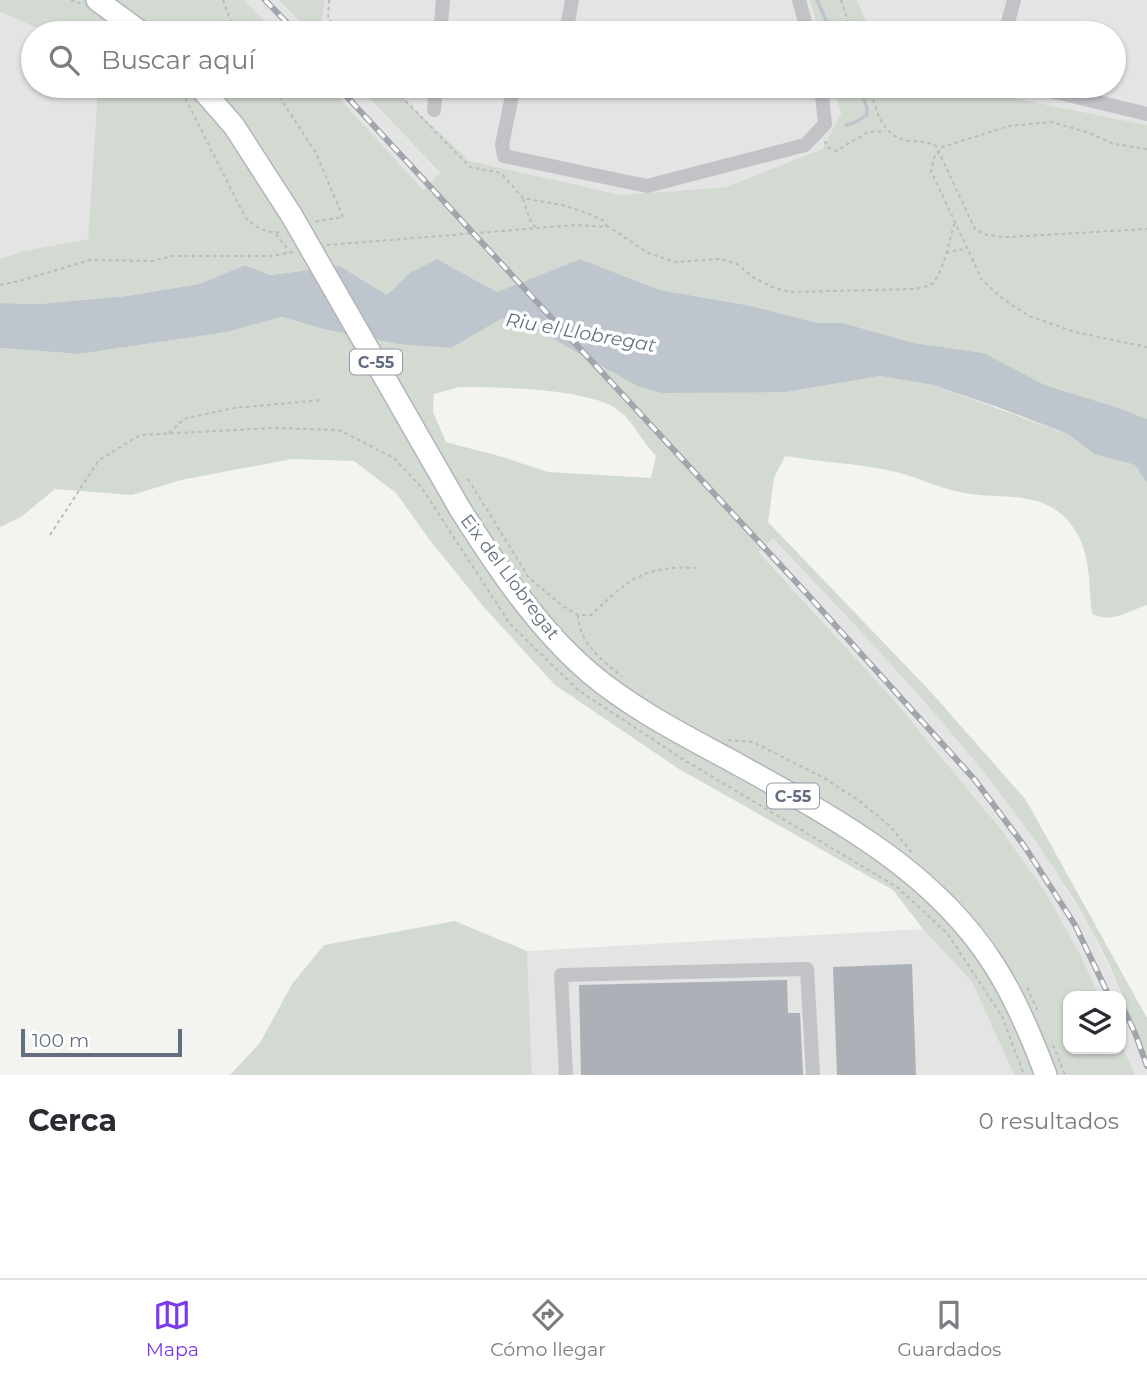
<!DOCTYPE html>
<html lang="es">
<meta charset="utf-8">
<style>
:root{--surface:#fff;--page:#f2f2f3;--text:#2b2b33;--muted:#7c7c81;--line:#e1e1e2;--accent:#7c3aed}
body{margin:0;font-family:Montserrat,sans-serif;background:var(--page);color:var(--text)}
.controls{position:absolute;right:21px;bottom:21px;display:grid;overflow:hidden;border-radius:14px;box-shadow:0 2px 5px #0004}
.controls button{width:63px;height:63px;display:grid;place-items:center;padding:0;border:0;border-bottom:2px solid var(--line);background:var(--surface);color:var(--text);font:35px sans-serif}
.scale{position:absolute;left:21px;bottom:18px;width:161px;box-sizing:border-box;padding-left:7px;border:4px solid #636e80;border-top:0;font-size:19px;line-height:24px;white-space:nowrap;color:#636e80;-webkit-text-stroke:5px #fff;paint-order:stroke}
.list{margin:0;padding:0;list-style:none}
h2{display:flex;justify-content:space-between;align-items:center;height:91px;margin:0;padding:0 28px;font-size:30px}
h2 small{font-size:23px;font-weight:400;color:var(--muted)}
.icon{flex:none;width:38px;height:38px;fill:none;stroke:currentColor;stroke-width:2;stroke-linecap:round;stroke-linejoin:round}
.map{position:relative;flex:none;width:1147px;height:1075px;overflow:hidden}
.search{position:absolute;background:var(--surface);box-shadow:0 2px 5px #0004;left:21px;right:21px;top:21px;height:77px;display:flex;align-items:center;gap:18px;box-sizing:border-box;padding:0 24px;border-radius:38px;color:var(--muted);font-size:26px}
.sheet{height:203px;background:var(--surface)}
nav{display:flex;justify-content:space-around;align-items:center;box-sizing:border-box;height:98px;border-top:2px solid var(--line);background:var(--surface);font-size:19px;color:var(--muted)}
nav a{display:grid;justify-items:center;gap:4px}
nav .on{color:var(--accent)}
.map>svg:first-child{display:block}
</style>
<div class="map">
<svg width="1147" height="1075" viewBox="0 0 1147 1075">
<rect width="100%" height="100%" fill="#f3f4ef"/>
<g fill="#e3e4e3">
<polygon points="244,0 279,0 310,33 277,33"/>
<polygon points="325,0 810,0 819,33 335,33 322,21"/>
<polygon points="857,0 1147,0 1147,125 954,86 1114,86 1114,33 871,33"/>
<polygon points="0,12 49,33 33,33 33,86 98,86 88,239 24,251 0,259"/>
<polygon points="328,86 358,86 440,174 422,190"/>
<polygon points="390,86 833,86 841,114 822,149 726,187 620,195 470,161"/>
<polygon points="773,537 899,672 992,779 1048,858 1094,935 1123,997 1147,1060 1147,1075 1135,1075 1121,1043 1121,996 1099,996 1081,956 1046,893 1000,828 892,698 759,551"/>
<polygon points="923,929 972,982 1014,1075 532,1075 527,951"/>
</g>
<g fill="#d3dad1" fill-rule="evenodd">
<polygon points="0,0 244,0 277,33 49,33 0,12"/>
<polygon points="279,0 325,0 322,21 335,33 310,33"/>
<polygon points="810,0 857,0 871,33 819,33"/>
<polygon points="98,86 328,86 423,190 440,173 358,86 390,86 470,161 621,195 726,187 822,149 841,114 833,86 954,86 1147,125 1147,419 1119,408 1045,385 984,353 914,343 843,323 817,323 752,306 660,290 580,259 497,292 437,259 409,273 387,295 340,266 270,275 245,265 199,284 126,296 38,304 0,303 0,259 24,251 88,239"/>
<path d="M282 317 323 329 451 348 503 318 545 334 787 392 880 376 933 385 1068 434 1094 454 1135 465 1147 483V605C1127 612 1112 623 1092 614 1088 582 1092 549 1069 522 1043 491 1006 499 970 494 941 490 915 475 887 470 853 463 819 462 785 456L774 478 768 522 930 691 1026 800 1147 1018V1060C1131 1017 1115 973 1093 933 1010 783 889 662 773 538L759 552 892 698 1000 828 1046 893 1081 956 1099 996H1068V1049H1121V1043L1135 1075H1014L972 982 923 929 893 890 679 769 555 685 483 606 429 539 396 493 354 461 292 459 181 480 132 495 55 489 21 517 0 527V348L79 354 227 332ZM459 387C496 387 590 388 618 410 634 422 642 442 656 456L651 478 548 472 499 456 446 442 433 412 434 394Z"/>
<polygon points="455,921 527,951 532,1075 230,1075 260,1043 292,984 324,945"/>
</g>
<polygon fill="#bec5cc" points="437,259 497,292 580,259 660,290 752,306 817,323 843,323 914,343 984,353 1045,385 1119,408 1147,419 1147,483 1135,465 1094,454 1068,434 1000,408 933,385 880,376 787,392 662,393 637,386 545,334 503,318 451,348 399,344 323,329 282,317 227,332 79,354 0,348 0,303 38,304 126,296 199,284 245,265 270,275 340,266 387,295 409,273"/>
<g fill="none" stroke-linecap="round" stroke-linejoin="round">
<g stroke="#bec5cc" stroke-width="3.5">
<polyline points="817,0 832,33"/>
<polyline points="846,125 854,123 867,115 867,108 858,86"/>
</g>
</g>
<g fill="#acb1b7">
<polygon points="912,964 916,1075 837,1075 833,967"/>
<polygon points="787,980 788,1013 800,1013 803,1075 581,1075 579,985"/>
</g>
<g fill="none" stroke-linecap="round" stroke-linejoin="round">
<g stroke="#b3b5b9" stroke-width="24">
<g id="highway">
<polyline points="97,0 142,33"/>
<polyline points="199,86 234,126 292,216"/>
<path d="M460 509C497 567 537 628 591 674 633 709 682 734 730 760 827 814 933 868 994 965 1016 999 1032 1038 1046 1075"/>
</g>
</g>
<g stroke="#babbbe" stroke-width="2" stroke-dasharray="3.5 3.5" stroke-linecap="butt">
<polyline points="71,0 80,3"/>
<polyline points="223,0 235,33"/>
<polyline points="329,0 328,19 341,33"/>
<polyline points="841,0 852,33"/>
<path d="M179 86 245 217C254 227 267 234 281 232"/>
<polyline points="267,86 272,95 280,94 280,98 316,153 343,217 313,222"/>
<polyline points="391,86 470,167 501,173 523,198 562,205 587,213 604,221 607,226"/>
<path d="M869 86C877 110 880 136 909 141 919 142 927 141 936 146L975 229 987 235 1007 237 1147 229"/>
<polyline points="825,141 827,147 836,151 868,132 885,131"/>
<polyline points="1147,149 1114,144 1087,132 1051,122 1009,126 942,147 934,158 931,171 982,280 1003,299 1029,316 1075,332 1147,347"/>
<polyline points="523,199 530,220 536,228"/>
<polyline points="276,234 286,247 286,253"/>
<path d="M327 245 576 225 609 227 648 253 675 262 721 259 737 264 753 277 772 287 790 292 914 289C918 288 926 287 930 285 943 277 950 237 955 222"/>
<polyline points="946,253 967,248"/>
<polyline points="0,285 23,280 90,260 153,261 172,256 272,256 294,252"/>
<polyline points="169,433 184,419 234,408 322,400"/>
<path d="M468 479 529 578 564 607 578 615H591C629 579 644 565 698 568"/>
<polyline points="50,535 99,460 140,435 273,428 339,430 394,458 422,488 510,624 578,690 684,760 897,887 947,933 1002,1016 1024,1075"/>
<path d="M578 615C579 644 602 659 622 677"/>
<polyline points="728,740 753,742 824,778 858,800 889,825 913,854"/>
<polyline points="1027,988 1038,1011"/>
<polyline points="1053,1045 1065,1075"/>
</g>
<g stroke="#c1c3c7" stroke-width="14">
<polyline points="799,0 808,33"/>
<polyline points="440,33 443,0"/>
<polyline points="525,33 530,33"/>
<polyline points="566,33 572,0"/>
<polyline points="1005,33 1014,0"/>
<polyline points="514,86 502,145 504,156 647,186 805,145 825,124 821,86"/>
<polyline points="1030,86 1147,114"/>
<polyline points="434,110 436,86"/>
<polyline points="566,1075 561,975 807,969 813,1075"/>
</g>
<use href="#highway" stroke="#fff" stroke-width="21"/>
<g stroke="#a1a5ac" stroke-width="6">
<g id="rail">
<polyline points="265,0 297,33"/>
<polyline points="337,86 808,595 975,780 1025,847 1075,925 1109,996"/>
<polyline points="1121,1003 1135,1033 1147,1066"/>
</g>
</g>
<use href="#rail" stroke="#fff" stroke-width="3.5" stroke-dasharray="10" stroke-linecap="butt"/>
<g stroke="#b3b5b9" stroke-width="24" stroke-linecap="butt">
<polyline id="highway-bridge" points="292,216 460,509"/>
</g>
<use href="#highway-bridge" stroke="#fff" stroke-width="21"/>
</g>
<g text-anchor="middle" stroke-width="7" stroke-linejoin="round" paint-order="stroke">
<g fill="#fff" stroke="#929aa6" stroke-width="2">
<rect x="350" y="349.5" width="52" height="25" rx="5"/>
<rect x="767" y="783.5" width="52" height="25" rx="5"/>
</g>
<g font-size="16" font-weight="bold" fill="#636e80">
<text x="376" y="368">C-55</text>
<text x="793" y="802">C-55</text>
</g>
<g font-size="18" fill="#636e80" stroke="#fff">
<text transform="translate(510 577) rotate(53)" y="6">Eix del Llobregat</text>
</g>
<g font-size="19" font-style="italic" fill="#637585" stroke="#fff">
<text transform="translate(581 332) rotate(10)" y="7">Riu el Llobregat</text>
</g>
</g>
</svg>
<div class="controls">
<button><svg class="icon" aria-label="layers" viewBox="0 0 24 24"><path d="M12 4l9 5-9 5-9-5zM3 14l9 5 9-5"/></svg></button>
</div>
<div class="scale">100 m</div>
<div class="search"><svg class="icon" aria-label="search" viewBox="0 0 24 24"><circle cx="10" cy="10" r="6"/><path d="M15 15l6 6"/></svg>Buscar aquí</div>
</div>
<section class="sheet">
<h2>Cerca<small>0 resultados</small></h2>
<ul class="list">
</ul>
</section>
<nav>
<a class="on"><svg class="icon" aria-label="map" viewBox="0 0 24 24"><path d="M3 6l6-2 6 2 6-2v14l-6 2-6-2-6 2zM9 4v14M15 6v14"/></svg>Mapa</a>
<a><svg class="icon" aria-label="directions" viewBox="0 0 24 24"><path d="M12 3l9 9-9 9-9-9zM9 14v-3h6M13 9l2 2-2 2"/></svg>Cómo llegar</a>
<a><svg class="icon" aria-label="saved" viewBox="0 0 24 24"><path d="M7 4h10v16l-5-4-5 4z"/></svg>Guardados</a>
</nav>
